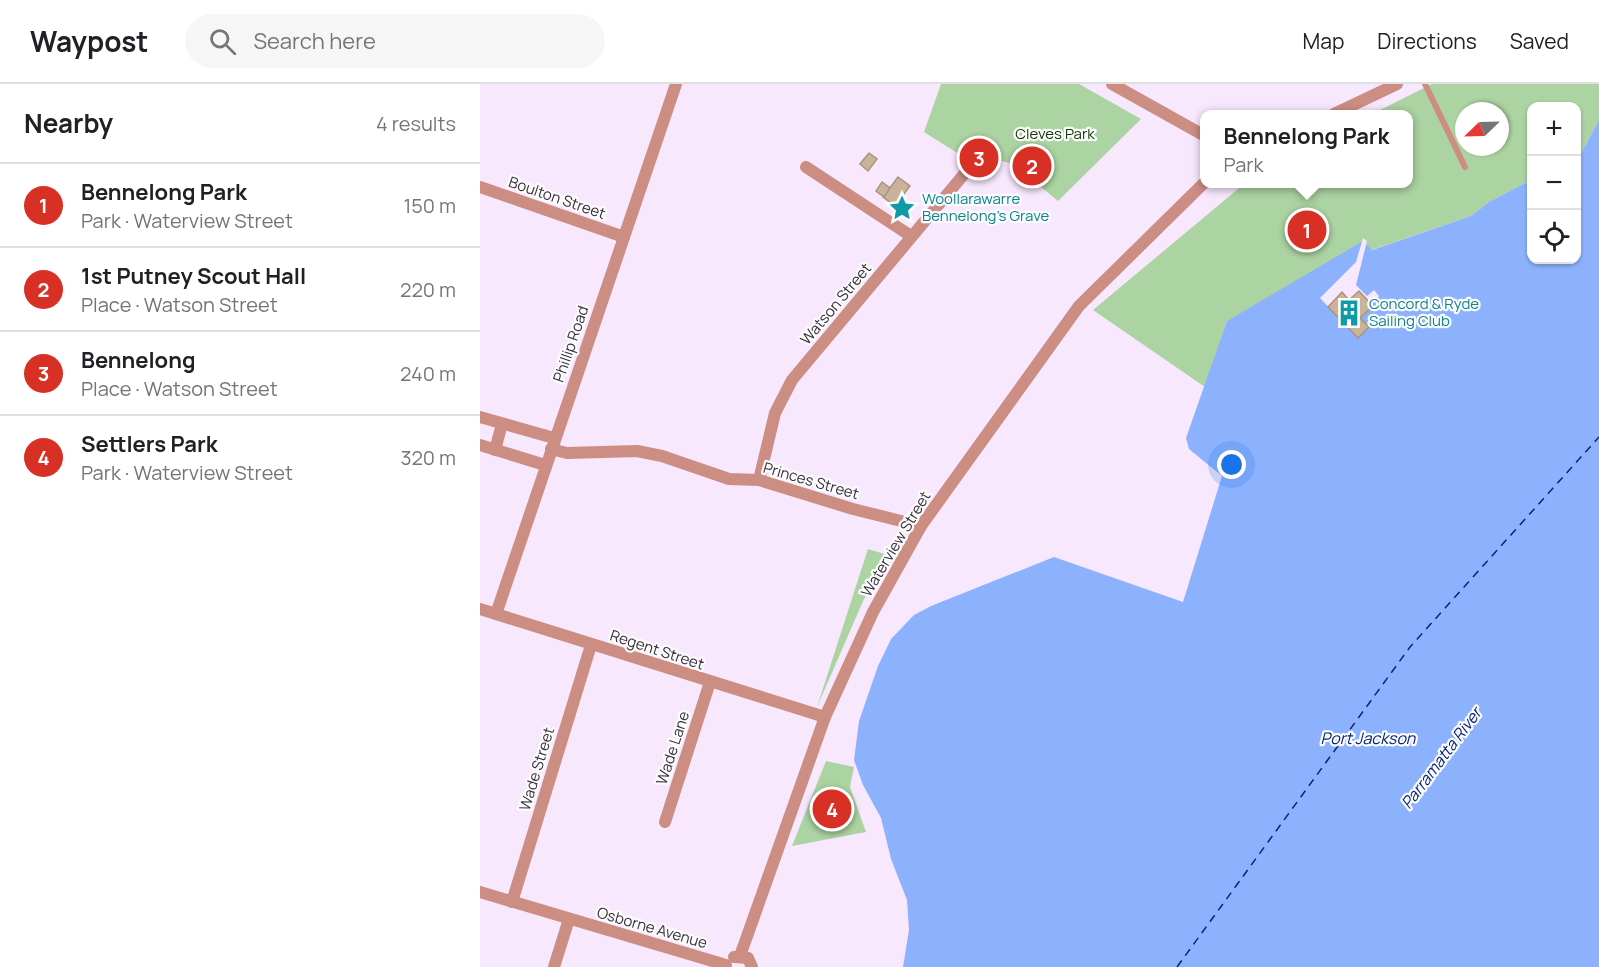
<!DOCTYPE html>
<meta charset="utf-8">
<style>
:root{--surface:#fff;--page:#f6f6f6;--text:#202124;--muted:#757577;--line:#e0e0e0;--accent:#d93025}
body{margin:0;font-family:Manrope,sans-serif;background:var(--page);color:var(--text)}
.controls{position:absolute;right:18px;top:18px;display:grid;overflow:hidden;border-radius:12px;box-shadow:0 2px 4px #0004}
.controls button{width:54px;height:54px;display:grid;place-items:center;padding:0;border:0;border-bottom:2px solid var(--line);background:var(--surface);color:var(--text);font:30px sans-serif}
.compass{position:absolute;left:975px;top:18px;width:54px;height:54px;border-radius:50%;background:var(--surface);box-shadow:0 2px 4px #0004;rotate:247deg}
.you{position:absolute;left:752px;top:381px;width:21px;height:21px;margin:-15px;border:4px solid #fff;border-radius:50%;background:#1a73e8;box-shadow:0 0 0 9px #1a73e833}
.badge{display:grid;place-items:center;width:39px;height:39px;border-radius:50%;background:var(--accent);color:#fff;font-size:20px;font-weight:700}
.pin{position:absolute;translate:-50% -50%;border:3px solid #fff;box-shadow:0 2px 6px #0006}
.popup{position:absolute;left:720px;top:26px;width:213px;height:78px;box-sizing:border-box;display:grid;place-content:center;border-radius:12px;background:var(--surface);filter:drop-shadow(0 2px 4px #0005);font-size:20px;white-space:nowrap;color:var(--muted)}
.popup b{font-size:22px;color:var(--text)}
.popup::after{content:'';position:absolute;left:50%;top:100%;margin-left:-12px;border:12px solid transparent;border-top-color:var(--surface)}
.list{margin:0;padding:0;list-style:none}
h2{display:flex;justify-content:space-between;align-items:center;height:78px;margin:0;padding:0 24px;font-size:26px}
h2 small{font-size:20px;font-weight:400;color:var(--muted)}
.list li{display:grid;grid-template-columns:39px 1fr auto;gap:18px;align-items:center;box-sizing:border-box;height:84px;padding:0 24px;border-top:2px solid var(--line)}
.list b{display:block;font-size:22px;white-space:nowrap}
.list p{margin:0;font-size:20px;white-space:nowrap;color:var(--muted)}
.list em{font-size:20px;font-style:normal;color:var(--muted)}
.icon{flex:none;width:33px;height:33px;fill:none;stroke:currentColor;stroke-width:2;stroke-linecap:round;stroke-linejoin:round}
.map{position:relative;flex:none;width:1119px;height:883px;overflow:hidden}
header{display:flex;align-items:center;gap:36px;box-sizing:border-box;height:84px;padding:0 30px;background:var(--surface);border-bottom:2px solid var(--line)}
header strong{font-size:28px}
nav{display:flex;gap:33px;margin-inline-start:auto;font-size:21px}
.search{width:420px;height:54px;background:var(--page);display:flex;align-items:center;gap:15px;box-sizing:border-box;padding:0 21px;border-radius:33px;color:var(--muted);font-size:22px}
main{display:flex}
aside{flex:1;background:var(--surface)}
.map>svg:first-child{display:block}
</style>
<header>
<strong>Waypost</strong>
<div class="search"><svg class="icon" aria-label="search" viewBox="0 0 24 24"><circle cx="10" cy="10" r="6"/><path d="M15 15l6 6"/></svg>Search here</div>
<nav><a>Map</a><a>Directions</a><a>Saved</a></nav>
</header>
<main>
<aside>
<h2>Nearby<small>4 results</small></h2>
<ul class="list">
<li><span class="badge">1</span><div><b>Bennelong Park</b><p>Park · Waterview Street</p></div><em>150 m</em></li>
<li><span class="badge">2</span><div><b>1st Putney Scout Hall</b><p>Place · Watson Street</p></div><em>220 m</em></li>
<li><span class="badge">3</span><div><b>Bennelong</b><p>Place · Watson Street</p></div><em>240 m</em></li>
<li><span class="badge">4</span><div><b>Settlers Park</b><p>Park · Waterview Street</p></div><em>320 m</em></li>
</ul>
</aside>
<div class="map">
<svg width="1119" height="883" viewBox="0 0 1119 883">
<rect width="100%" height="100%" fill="#f8e8fe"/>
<g fill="#acd3a2" fill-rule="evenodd">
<polygon points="461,0 599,0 661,35 578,117 533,80 518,76 511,82 482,72 444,48"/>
<path d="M952 0H1119V36L1097 77 1096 22H1052L1051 96 1009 118 991 132 891 166 747 237 725 303 613 226 764 100H929V30H892ZM984 27H1020V63H984Z"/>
<polygon points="388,465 408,471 405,484 384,515 337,623"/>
<polygon points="346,677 374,683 370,703 386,748 312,762"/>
</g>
<polygon fill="#8db2fd" points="1119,36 1119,883 423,883 429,846 427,816 411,775 401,734 383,701 374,676 379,637 398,582 411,555 434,531 451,522 574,473 703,518 742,392 709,365 706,354 747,237 883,157 892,166 991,132 1009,118 1051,96 1052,176 1096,176 1097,77"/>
<polygon fill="#f8e8fe" points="883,154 887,157 876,201 887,212 894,206 899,212 880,234 889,243 878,254 840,214 876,178"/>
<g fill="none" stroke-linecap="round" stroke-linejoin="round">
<polyline stroke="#062478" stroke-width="1.5" stroke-dasharray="8 6" stroke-linecap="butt" points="697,883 930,563 1119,353"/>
</g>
<g fill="#cab29b" stroke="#aa937d" stroke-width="1.5">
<polygon points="550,68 569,85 559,96 554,91 552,94 535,78 541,72 544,75"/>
<polygon points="389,69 397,75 388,87 380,80"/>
<polygon points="418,93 430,102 415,122 403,113"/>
<polygon points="402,98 410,104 404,113 396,107"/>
<polygon points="879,207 893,222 880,234 889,243 878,254 848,223 862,208 869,216"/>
</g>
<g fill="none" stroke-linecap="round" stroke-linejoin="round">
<polyline stroke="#cc8d83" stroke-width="6" points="945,0 985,83"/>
<g stroke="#cc8d83" stroke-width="12">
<polyline points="632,0 725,52"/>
<polyline points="854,30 917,0"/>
<polyline points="326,83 431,152"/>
<polyline points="0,103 144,153"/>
<polyline points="0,333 74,354"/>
<polyline points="0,361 65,381"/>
<polyline points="71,365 87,369 157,367 182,372 249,395 279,396 373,425 441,442"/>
<polyline points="15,366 22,340"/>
<polyline points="279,396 295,329 312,296 490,83"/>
<polyline points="0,525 345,633"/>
<polyline points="16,530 196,0"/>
<polyline points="185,738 230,598"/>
<polyline points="0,808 246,881"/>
<polyline points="32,818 111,561"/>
<polyline points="260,872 345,633 393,528 441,442 599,222 725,98"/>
<polyline points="254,873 268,874 272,883"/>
<polyline points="74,883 89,835"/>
</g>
</g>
<defs>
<g id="sight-bare" transform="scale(2.07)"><path d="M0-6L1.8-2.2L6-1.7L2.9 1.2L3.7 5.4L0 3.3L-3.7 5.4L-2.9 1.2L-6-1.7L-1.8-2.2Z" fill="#0f9aa8" stroke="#fcfcfc" stroke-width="2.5" paint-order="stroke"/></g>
<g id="building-bare" transform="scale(2.07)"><path d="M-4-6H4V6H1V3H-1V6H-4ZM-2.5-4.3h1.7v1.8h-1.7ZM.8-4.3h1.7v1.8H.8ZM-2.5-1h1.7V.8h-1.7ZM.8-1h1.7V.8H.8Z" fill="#0f9aa8" stroke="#fcfcfc" stroke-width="2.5" paint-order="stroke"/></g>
</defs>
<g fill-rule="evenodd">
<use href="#sight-bare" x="422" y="124"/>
<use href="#building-bare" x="869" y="229"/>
</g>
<g text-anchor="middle" stroke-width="4.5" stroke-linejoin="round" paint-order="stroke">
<g font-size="15" fill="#133806" stroke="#fcfcfc">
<text x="575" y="55">Cleves Park</text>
</g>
<g font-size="15" fill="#38303b" stroke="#fcfcfc">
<text transform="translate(77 114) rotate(19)" y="5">Boulton Street</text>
<text transform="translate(356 220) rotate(-50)" y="5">Watson Street</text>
<text transform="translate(91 260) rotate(-71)" y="5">Phillip Road</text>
<text transform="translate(331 397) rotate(16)" y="5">Princes Street</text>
<text transform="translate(416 460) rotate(-59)" y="5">Waterview Street</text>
<text transform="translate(177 566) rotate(18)" y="5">Regent Street</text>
<text transform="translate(193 664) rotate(-72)" y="5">Wade Lane</text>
<text transform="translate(57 685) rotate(-73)" y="5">Wade Street</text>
<text transform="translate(172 844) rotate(16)" y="5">Osborne Avenue</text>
</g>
<g font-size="15" fill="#0d838f" stroke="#fcfcfc" text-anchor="start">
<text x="442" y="120">Woollarawarre<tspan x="442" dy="17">Bennelong's Grave</tspan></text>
<text x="889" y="225">Concord &amp; Ryde<tspan x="889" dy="17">Sailing Club</tspan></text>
</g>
<g font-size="16" font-style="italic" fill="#062478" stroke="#fcfcfc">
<text x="888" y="660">Port Jackson</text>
<text transform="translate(961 674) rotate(-53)" y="6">Parramatta River</text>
</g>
</g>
</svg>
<div class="controls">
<button>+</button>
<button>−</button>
<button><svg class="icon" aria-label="locate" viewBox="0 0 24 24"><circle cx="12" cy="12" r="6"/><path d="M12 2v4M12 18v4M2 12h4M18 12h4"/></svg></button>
</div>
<svg class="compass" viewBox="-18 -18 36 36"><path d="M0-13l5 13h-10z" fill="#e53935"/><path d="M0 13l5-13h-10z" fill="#757577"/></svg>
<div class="you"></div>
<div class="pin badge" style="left:827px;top:146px">1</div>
<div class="popup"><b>Bennelong Park</b>Park</div>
<div class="pin badge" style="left:552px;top:82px">2</div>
<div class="pin badge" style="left:499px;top:74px">3</div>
<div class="pin badge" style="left:352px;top:725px">4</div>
</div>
</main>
